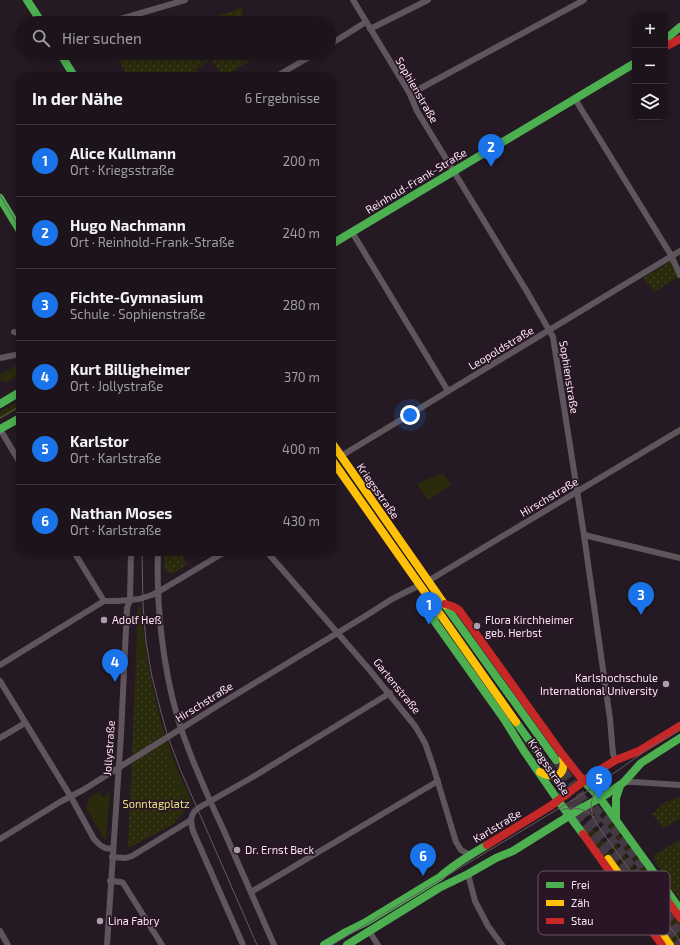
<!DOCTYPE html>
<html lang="de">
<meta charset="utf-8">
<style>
:root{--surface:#1c141a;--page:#251d23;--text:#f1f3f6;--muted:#a09ea2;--line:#3a3339;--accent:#1a73e8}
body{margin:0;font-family:"Exo 2",sans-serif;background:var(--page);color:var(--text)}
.controls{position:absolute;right:12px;top:12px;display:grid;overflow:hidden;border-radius:8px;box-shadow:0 2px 6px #0003}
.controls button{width:36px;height:36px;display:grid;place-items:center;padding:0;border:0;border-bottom:1px solid var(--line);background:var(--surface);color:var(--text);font:20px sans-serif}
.you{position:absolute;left:410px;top:415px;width:14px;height:14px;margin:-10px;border:3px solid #fff;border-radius:50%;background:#1a73e8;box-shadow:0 0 0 6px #1a73e833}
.badge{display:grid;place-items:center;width:26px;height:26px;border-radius:50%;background:var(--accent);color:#fff;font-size:13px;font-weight:700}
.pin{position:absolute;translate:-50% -33px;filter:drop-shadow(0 1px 2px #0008)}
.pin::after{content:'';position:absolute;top:21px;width:14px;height:12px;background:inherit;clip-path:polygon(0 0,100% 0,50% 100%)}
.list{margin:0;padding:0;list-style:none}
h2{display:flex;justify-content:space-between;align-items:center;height:52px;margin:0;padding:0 16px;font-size:17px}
h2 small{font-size:13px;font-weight:400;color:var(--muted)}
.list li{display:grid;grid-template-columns:26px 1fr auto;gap:12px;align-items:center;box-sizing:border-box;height:72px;padding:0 16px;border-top:1px solid var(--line)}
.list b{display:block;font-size:15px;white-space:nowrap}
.list p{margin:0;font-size:13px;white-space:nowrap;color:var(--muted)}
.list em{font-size:13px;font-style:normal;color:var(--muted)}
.icon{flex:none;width:22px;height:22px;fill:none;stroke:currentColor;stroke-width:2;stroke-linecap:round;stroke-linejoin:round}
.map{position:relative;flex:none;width:680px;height:945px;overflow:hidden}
.search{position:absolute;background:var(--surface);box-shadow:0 2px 6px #0003;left:16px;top:16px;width:320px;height:44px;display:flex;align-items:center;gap:10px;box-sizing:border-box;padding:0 14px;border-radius:22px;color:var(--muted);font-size:15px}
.panel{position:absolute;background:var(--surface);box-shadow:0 2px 6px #0003;left:16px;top:72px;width:320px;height:484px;border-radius:12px}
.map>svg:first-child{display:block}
</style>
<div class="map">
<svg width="680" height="945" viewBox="0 0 680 945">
<defs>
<pattern id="park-dots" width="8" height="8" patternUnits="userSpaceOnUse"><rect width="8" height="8" fill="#2a2a0c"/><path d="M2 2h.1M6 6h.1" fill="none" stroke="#3f3f24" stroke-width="1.8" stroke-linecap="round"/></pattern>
</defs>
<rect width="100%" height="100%" fill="#251a23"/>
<g fill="#2a2a0c">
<polygon points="20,363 20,369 18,370 20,374 5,383 3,380 0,381 0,375"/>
<polygon points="20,400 20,408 0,420 0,412"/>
<polygon points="443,473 451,485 428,500 417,484"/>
<path d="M141 606C145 656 155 708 172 755 178 772 186 787 192 803L186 809 166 760 169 756 167 750 162 749 158 735 161 732 162 728 156 704 147 658 136 660 138 608 139 607Z"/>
<polygon points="99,792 104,798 108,792 110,793 106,839 105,840 86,808 89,798"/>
<polygon points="605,814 640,863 651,873 657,880 653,886 680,923 680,945 674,945 605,861 583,829 589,825 596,832 654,913 657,911 611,848 616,844 662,907 665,905 607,825 604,815"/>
</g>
<g fill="url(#park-dots)">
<polygon points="241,7 245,23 218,23 216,16 237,10 237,8"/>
<polygon points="114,53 162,53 163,55 170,53 262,53 225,76 222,76 211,59 196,69 201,76 128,76"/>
<polygon points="671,261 678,277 654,292 643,278"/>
<polygon points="164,552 184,552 183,558 187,564 172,574 165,570"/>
<polygon points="147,658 156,704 162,728 161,732 158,735 162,749 167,750 169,756 166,760 186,809 172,825 128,848 136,660"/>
<polygon points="680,797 680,819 663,828 652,814 666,802"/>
<polygon points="680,840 680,900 664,877 654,858 654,855"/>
</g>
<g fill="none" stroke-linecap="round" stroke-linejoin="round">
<g stroke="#443942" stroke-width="9" stroke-dasharray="9 4.5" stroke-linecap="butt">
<polyline points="556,760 579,792 585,803 680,933"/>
<polyline points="548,767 573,797 680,945"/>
<polyline points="563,791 573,812 608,859"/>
<path d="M594 808C617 831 636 858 655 884"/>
</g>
<g stroke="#5f565d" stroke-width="6">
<polyline points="353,0 410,94 417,111 526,290 553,337 584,535 610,719 613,754 616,760"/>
<polyline points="107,23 185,0"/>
<polyline points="370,29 428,0"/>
<polyline points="329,45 366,22"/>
<polyline points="277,76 316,53"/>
<polyline points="410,94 584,0"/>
<polyline points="575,99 671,255 680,275"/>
<polyline points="352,232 448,391"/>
<polyline points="14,332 20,334"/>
<polyline points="0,358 20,354"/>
<polyline points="0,429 20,463"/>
<polyline points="341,456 680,251"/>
<polyline points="584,535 680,558"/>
<polyline points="74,552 104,601 116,601 130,600 139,599 152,595 158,592 225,552"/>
<path d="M158 552C156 606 163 668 178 719 190 758 207 795 224 831 241 869 257 907 274 945"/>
<polyline points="267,552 368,668 415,726 425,743 433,766 456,842 461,850 470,855"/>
<polyline points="428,581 680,430"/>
<polyline points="0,665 104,601"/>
<polyline points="0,681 71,797 94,839 100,845 105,848 113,849"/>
<polyline points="0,738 25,723"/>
<polyline points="624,782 634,782 680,785"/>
<polyline points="0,839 60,802 83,790 222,703 367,615 392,599 420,585"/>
<polyline points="112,857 126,858 132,856 191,820"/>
<polyline points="468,874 475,901 488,926 502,945"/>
<polyline points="110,881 121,882 123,883 162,945"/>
<polyline points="251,892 438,781"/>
<polyline points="0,931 8,945"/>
<polyline points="369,931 378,945"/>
<polyline points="107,945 121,734 127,608 130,600 131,552"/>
<path d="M243 945 193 831C190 820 190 813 200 807L251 778 390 693"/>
</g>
<g stroke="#4caf50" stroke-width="8">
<polyline points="27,0 42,23"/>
<polyline points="665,40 680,27"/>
<polyline points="60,53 74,76"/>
<polyline points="0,198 20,231"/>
<polyline points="332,244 635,63"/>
<polyline points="0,404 20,392"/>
<polyline points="0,429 20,418"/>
<polyline points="428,599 435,622 504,719 524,751 562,806 583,834"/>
<polyline points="445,605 556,760"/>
<polyline points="516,722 548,767"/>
<polyline points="581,778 600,798 680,909"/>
<polyline points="616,820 616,798 620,786"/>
<path d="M324 945 346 932 366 922 440 877C454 864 470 855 487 845"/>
<polyline points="347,945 439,888 468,874 496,858 513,851 580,809 607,794 624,782 641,763 680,738"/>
</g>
<g stroke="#ffc107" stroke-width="8">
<polyline points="332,443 445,605"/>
<polyline points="332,460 516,722"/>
<path d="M540 772C556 780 566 776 563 757"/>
<polyline points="608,859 670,945"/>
</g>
<g stroke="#c62828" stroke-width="8">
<polyline points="665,47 680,39"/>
<polyline points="445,604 452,606 459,610 562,754 581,778"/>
<polyline points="583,834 662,945"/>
<polyline points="487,845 552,805 596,772 616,760 639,751 680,726"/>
<polyline points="655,884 680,918"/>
</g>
<g stroke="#655b63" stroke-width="1">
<polyline points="0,195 20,229"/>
<polyline points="0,418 20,406"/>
<polyline points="142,552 143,605 146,642 152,677 161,712 168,737 180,769 257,945"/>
<path d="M599 785C591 795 589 808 594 820L680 941"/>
<path d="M561 810C573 806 584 808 594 817"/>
<polyline points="332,945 591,789 637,757 646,750 680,730"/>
</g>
</g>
<g fill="#ad9faa" stroke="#2a1526" stroke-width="1.5">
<circle cx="104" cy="620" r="4"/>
<circle cx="477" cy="626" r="4"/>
<circle cx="666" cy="684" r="4"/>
<circle cx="237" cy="850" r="4"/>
<circle cx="100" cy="921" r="4"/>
</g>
<g text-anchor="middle" stroke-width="3.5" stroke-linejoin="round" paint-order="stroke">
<g font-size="11" fill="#f6e7f2" stroke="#2a1526">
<text transform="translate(417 90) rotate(60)" y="4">Sophienstraße</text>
<text transform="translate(416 181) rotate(-31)" y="4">Reinhold-Frank-Straße</text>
<text transform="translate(501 348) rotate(-31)" y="4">Leopoldstraße</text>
<text transform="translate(569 377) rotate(81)" y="4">Sophienstraße</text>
<text transform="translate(378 491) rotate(55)" y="4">Kriegsstraße</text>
<text transform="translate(549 497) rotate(-31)" y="4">Hirschstraße</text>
<text transform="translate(397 686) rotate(51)" y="4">Gartenstraße</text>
<text transform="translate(204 702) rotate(-32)" y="4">Hirschstraße</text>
<text transform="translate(109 748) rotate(-86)" y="4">Jollystraße</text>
<text transform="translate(549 767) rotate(56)" y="4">Kriegsstraße</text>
<text transform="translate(497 826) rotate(-31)" y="4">Karlstraße</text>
</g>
<g font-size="11" fill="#f6e7f2" stroke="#2a1526" text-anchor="start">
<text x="112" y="624">Adolf Heß</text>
<text x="485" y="624">Flora Kirchheimer<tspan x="485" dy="13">geb. Herbst</tspan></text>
<text x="658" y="682" text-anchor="end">Karlshochschule<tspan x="658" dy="13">International University</tspan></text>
<text x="245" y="854">Dr. Ernst Beck</text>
<text x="108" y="925">Lina Fabry</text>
</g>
<g font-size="11" fill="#dfe57c" stroke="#2a1526">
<text x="156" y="808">Sonntagplatz</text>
</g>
</g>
<rect x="538" y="871" width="132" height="64" rx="6" fill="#2a1526" stroke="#675463" stroke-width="1"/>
<rect x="546" y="882" width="18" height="6" fill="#4caf50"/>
<rect x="546" y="900" width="18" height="6" fill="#ffc107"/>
<rect x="546" y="918" width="18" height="6" fill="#c62828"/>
<g font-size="11" fill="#f6e7f2">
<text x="571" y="889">Frei</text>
<text x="571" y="907">Zäh</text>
<text x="571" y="925">Stau</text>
</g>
</svg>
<div class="controls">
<button>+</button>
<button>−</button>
<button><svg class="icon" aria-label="layers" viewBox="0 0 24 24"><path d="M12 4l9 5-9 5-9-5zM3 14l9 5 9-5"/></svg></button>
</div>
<div class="you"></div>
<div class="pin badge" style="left:429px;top:625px">1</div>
<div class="pin badge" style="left:491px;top:167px">2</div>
<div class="pin badge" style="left:641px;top:615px">3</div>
<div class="pin badge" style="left:115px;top:682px">4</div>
<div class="pin badge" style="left:599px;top:799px">5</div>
<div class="pin badge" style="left:423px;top:876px">6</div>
<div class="search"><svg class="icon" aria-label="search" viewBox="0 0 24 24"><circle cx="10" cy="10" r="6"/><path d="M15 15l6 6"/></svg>Hier suchen</div>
<section class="panel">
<h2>In der Nähe<small>6 Ergebnisse</small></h2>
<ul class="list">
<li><span class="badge">1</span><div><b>Alice Kullmann</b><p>Ort · Kriegsstraße</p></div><em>200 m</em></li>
<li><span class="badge">2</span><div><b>Hugo Nachmann</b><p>Ort · Reinhold-Frank-Straße</p></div><em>240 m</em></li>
<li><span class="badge">3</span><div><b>Fichte-Gymnasium</b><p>Schule · Sophienstraße</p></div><em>280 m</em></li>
<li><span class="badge">4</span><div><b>Kurt Billigheimer</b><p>Ort · Jollystraße</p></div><em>370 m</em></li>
<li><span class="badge">5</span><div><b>Karlstor</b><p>Ort · Karlstraße</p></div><em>400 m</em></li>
<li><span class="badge">6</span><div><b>Nathan Moses</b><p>Ort · Karlstraße</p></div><em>430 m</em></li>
</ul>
</section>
</div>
